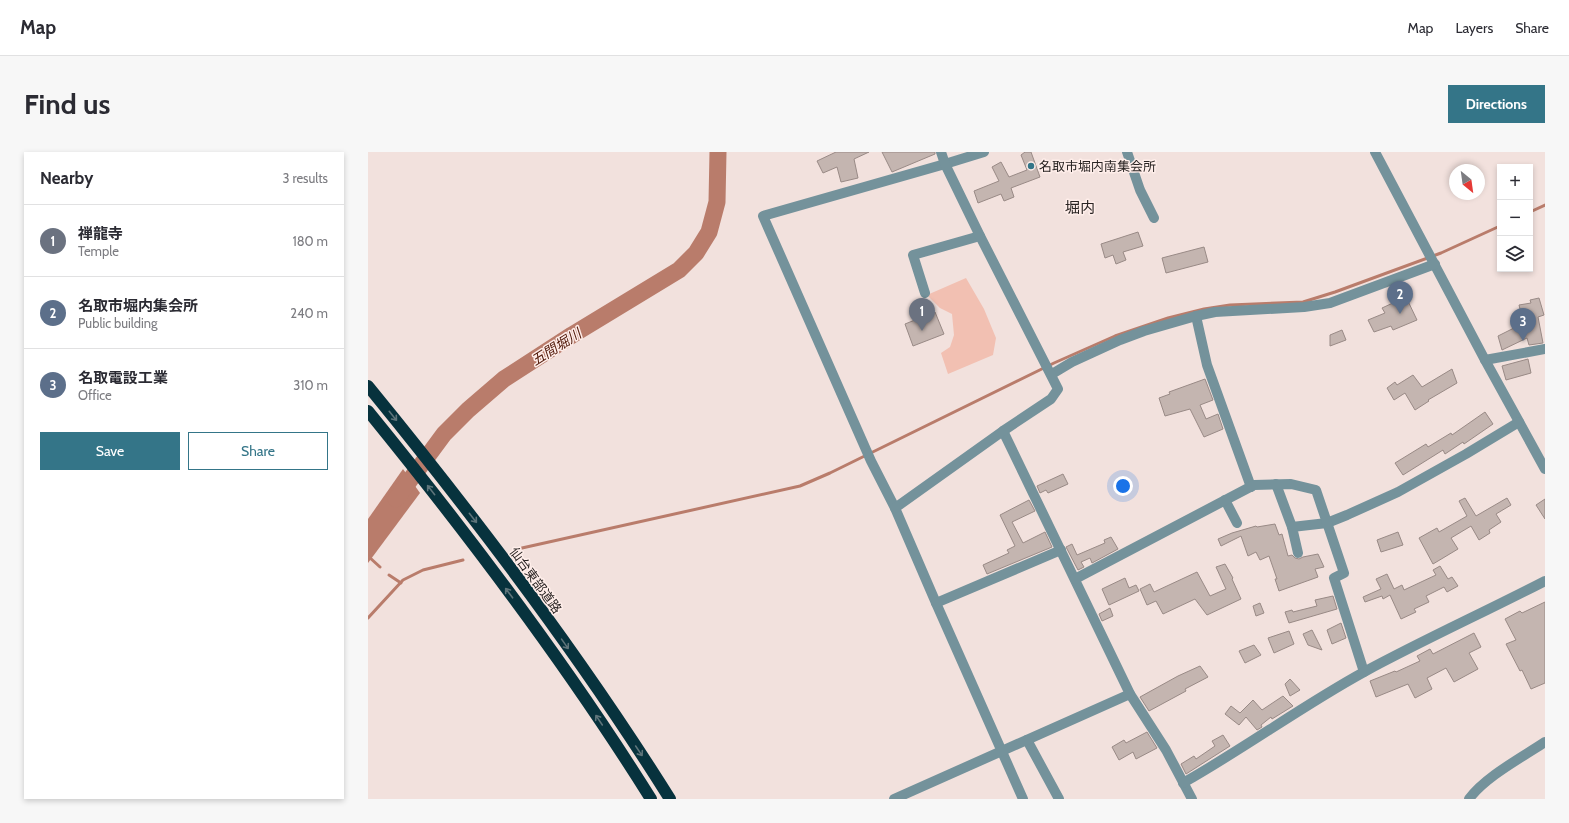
<!DOCTYPE html>
<meta charset="utf-8">
<style>
:root{--surface:#fff;--page:#f7f7f7;--text:#2b2b33;--muted:#7c7c81;--line:#e1e1e2;--accent:#347588}
body{margin:0;font-family:Cabin,"Noto Sans JP",sans-serif;background:var(--page);color:var(--text)}
.controls{position:absolute;right:12px;top:12px;display:grid;overflow:hidden;border-radius:0px;box-shadow:0 2px 6px #0003}
.controls button{width:36px;height:36px;display:grid;place-items:center;padding:0;border:0;border-bottom:1px solid var(--line);background:var(--surface);color:var(--text);font:20px sans-serif}
.compass{position:absolute;left:1081px;top:12px;width:36px;height:36px;border-radius:50%;background:var(--surface);box-shadow:0 2px 6px #0003;rotate:151deg}
.you{position:absolute;left:755px;top:334px;width:14px;height:14px;margin:-10px;border:3px solid #fff;border-radius:50%;background:#1a73e8;box-shadow:0 0 0 6px #1a73e833}
.badge{display:grid;place-items:center;width:26px;height:26px;border-radius:50%;background:var(--accent);color:#fff;font-size:13px;font-weight:700}
.pin{position:absolute;translate:-50% -33px;filter:drop-shadow(0 1px 2px #0008)}
.pin::after{content:'';position:absolute;top:21px;width:14px;height:12px;background:inherit;clip-path:polygon(0 0,100% 0,50% 100%)}
.list{margin:0;padding:0;list-style:none}
h2{display:flex;justify-content:space-between;align-items:center;height:52px;margin:0;padding:0 16px;font-size:17px}
h2 small{font-size:13px;font-weight:400;color:var(--muted)}
.list li{display:grid;grid-template-columns:26px 1fr auto;gap:12px;align-items:center;box-sizing:border-box;height:72px;padding:0 16px;border-top:1px solid var(--line)}
.list b{display:block;font-size:15px;white-space:nowrap}
.list p{margin:0;font-size:13px;white-space:nowrap;color:var(--muted)}
.list em{font-size:13px;font-style:normal;color:var(--muted)}
.actions{display:flex;gap:8px;padding:12px 16px}
.actions a{flex:1;padding:9px 0;border:1px solid var(--accent);border-radius:0px;text-align:center;font-size:14px;color:var(--accent)}
.actions .main{background:var(--accent);color:#fff}
.icon{flex:none;width:22px;height:22px;fill:none;stroke:currentColor;stroke-width:2;stroke-linecap:round;stroke-linejoin:round}
.map{position:relative;flex:none;width:1177px;height:647px;overflow:hidden;border-radius:0px}
header{display:flex;align-items:center;gap:24px;box-sizing:border-box;height:56px;padding:0 20px;background:var(--surface);border-bottom:1px solid var(--line)}
header strong{font-size:19px}
nav{display:flex;gap:22px;margin-inline-start:auto;font-size:14px}
.intro{display:flex;align-items:center;justify-content:space-between;box-sizing:border-box;height:96px;padding:0 24px}
h1{margin:0;font-size:28px}
.button{padding:10px 18px;border-radius:0px;background:var(--accent);color:#fff;font-size:14px;font-weight:700}
main{display:flex;gap:24px;padding:0 24px}
aside{flex:1;background:var(--surface);border-radius:0px;box-shadow:0 2px 6px #0003}
.map>svg:first-child{display:block}
</style>
<header>
<strong>Map</strong>
<nav><a>Map</a><a>Layers</a><a>Share</a></nav>
</header>
<div class="intro"><h1>Find us</h1><a class="button">Directions</a></div>
<main>
<aside>
<h2>Nearby<small>3 results</small></h2>
<ul class="list">
<li><span class="badge" style="background:#6b7280">1</span><div><b>禅龍寺</b><p>Temple</p></div><em>180 m</em></li>
<li><span class="badge" style="background:#5c6f8a">2</span><div><b>名取市堀内集会所</b><p>Public building</p></div><em>240 m</em></li>
<li><span class="badge" style="background:#5c6f8a">3</span><div><b>名取電設工業</b><p>Office</p></div><em>310 m</em></li>
</ul>
<div class="actions"><a class="main">Save</a><a>Share</a></div>
</aside>
<div class="map">
<svg width="1177" height="647" viewBox="0 0 1177 647">
<rect width="100%" height="100%" fill="#f2e1dd"/>
<polygon fill="#f2c0b2" points="598,126 616,157 628,186 625,203 580,222 573,201 582,195 586,183 584,162 572,156 559,143"/>
<polygon fill="#b97c6b" points="35,317 52,341 0,411 0,367"/>
<g fill="none" stroke-linecap="round" stroke-linejoin="round">
<g stroke="#b97c6b" stroke-width="3">
<polyline points="1162,60 1177,53"/>
<polyline points="154,396 432,334 462,321 686,211 747,184 800,166 836,157 862,153 935,150 967,140 1073,101 1132,74"/>
<polyline points="0,404 12,415"/>
<polyline points="21,423 33,431"/>
<polyline points="0,466 35,428 55,418 95,408"/>
</g>
<polyline stroke="#b97c6b" stroke-width="17" points="28,347 76,282 100,258 136,227 204,183 311,118 328,101 341,80 349,50 350,0"/>
</g>
<g fill="#c4b5b0" stroke="#998a86">
<polygon points="468,0 501,0 486,7 490,26 473,30 469,15 455,21 449,9"/>
<polygon points="514,0 567,0 567,2 524,20"/>
<polygon points="657,0 663,0 672,25 643,36 646,45 636,49 633,42 610,51 606,39 631,29 624,15 633,10 641,25 659,18 653,3"/>
<polygon points="770,80 775,94 755,100 758,108 748,112 745,103 737,106 733,92"/>
<polygon points="836,95 840,110 798,121 794,106"/>
<polygon points="1038,145 1049,168 1025,178 1023,174 1006,180 1000,168 1017,161 1014,156"/>
<polygon points="1171,146 1176,163 1170,165 1175,191 1161,193 1159,186 1134,198 1130,184 1148,175 1145,167 1154,165 1151,153 1163,151 1162,148"/>
<polygon points="567,160 576,182 545,194 537,172"/>
<polygon points="974,178 978,188 962,194 962,183"/>
<polygon points="1160,207 1163,221 1138,228 1134,214"/>
<polygon points="1084,217 1089,231 1060,248 1061,249 1047,258 1037,241 1026,248 1019,236 1027,230 1029,233 1045,223 1054,235"/>
<polygon points="837,227 845,248 832,253 838,267 850,262 855,277 836,285 822,257 797,264 791,246 802,242 801,240"/>
<polygon points="1117,260 1125,272 1096,292 1095,290 1077,302 1075,298 1035,323 1027,311 1058,292 1060,295 1083,281 1084,283"/>
<polygon points="695,322 700,332 680,341 678,338 672,341 669,334"/>
<polygon points="1097,346 1108,364 1139,346 1143,353 1128,362 1133,370 1121,378 1122,381 1111,388 1103,374 1083,386 1090,397 1065,412 1051,386 1069,376 1071,380 1099,364 1091,349"/>
<polygon points="1177,347 1177,367 1168,353"/>
<polygon points="661,348 667,359 644,370 655,391 677,380 684,395 619,422 615,413 641,401 639,398 647,394 632,363"/>
<polygon points="907,372 911,383 914,382 920,404 924,403 927,406 931,407 935,405 950,402 956,415 947,417 950,425 911,439 907,427 909,427 901,404 892,408 888,400 880,404 873,384 853,394 850,387 864,381 888,374 889,375"/>
<polygon points="1030,380 1035,393 1013,400 1009,388"/>
<polygon points="743,385 750,397 724,411 722,406 713,410 716,415 710,418 698,395 704,392 709,403 737,391 736,388"/>
<polygon points="857,412 865,426 864,427 873,447 839,463 827,447 795,462 788,449 779,453 772,437 782,432 786,440 829,420 842,444 858,437 848,415"/>
<polygon points="1072,414 1080,427 1084,425 1090,434 1079,440 1076,435 1058,444 1061,450 1046,457 1048,460 1033,467 1022,443 1015,447 1014,444 997,450 995,445 1013,437 1008,427 1019,422 1026,437 1034,433 1036,438 1068,423 1065,418"/>
<polygon points="757,426 761,436 768,433 771,439 741,453 734,437"/>
<polygon points="965,444 969,457 921,471 917,460 924,458 925,460 949,454 947,448"/>
<polygon points="1177,450 1177,531 1163,537 1154,518 1152,519 1138,492 1148,488 1137,467 1152,459 1154,461"/>
<polygon points="892,451 896,461 888,464 885,454"/>
<polygon points="742,456 745,464 734,469 731,462"/>
<polygon points="973,471 978,486 964,492 959,478"/>
<polygon points="944,478 954,498 940,493 935,482"/>
<polygon points="921,479 926,492 906,501 900,486"/>
<polygon points="1106,481 1113,495 1101,501 1110,517 1086,530 1078,516 1059,526 1064,537 1047,546 1040,532 1008,545 1002,529 1027,519 1028,520 1052,509 1049,504 1062,497 1065,502"/>
<polygon points="886,493 893,503 877,511 871,499"/>
<polygon points="832,514 840,525 817,537 818,539 781,559 772,545 810,524"/>
<polygon points="922,527 932,538 922,544 917,532"/>
<polygon points="915,544 925,554 904,567 903,565 893,573 894,575 889,578 878,565 871,573 857,562 863,554 872,561 885,548 894,558"/>
<polygon points="779,580 789,596 768,607 765,600 751,608 744,595 756,588 758,591"/>
<polygon points="855,583 862,594 818,622 813,612 826,604 828,607 847,594 844,589"/>
</g>
<g fill="none" stroke-linecap="round" stroke-linejoin="round">
<g stroke="#74929b" stroke-width="10">
<polyline points="616,0 577,12 395,64 503,309 527,356 568,451 655,647"/>
<polyline points="759,0 772,38 786,66"/>
<polyline points="1007,0 1117,208 1177,317"/>
<polyline points="557,141 545,103 612,84"/>
<polyline points="828,164 839,213 883,335"/>
<polyline points="1117,208 1177,197"/>
<polyline points="684,222 704,210 752,188 776,179 828,164 847,160 936,155 962,151 1067,112"/>
<polyline points="635,279 762,542 798,598 824,647"/>
<polyline points="908,332 924,375"/>
<polyline points="857,348 869,371"/>
<polyline points="527,356 635,279 683,247 690,237 612,84 577,12 573,0"/>
<polyline points="930,401 924,375 959,371 979,363 1030,340 1098,302 1151,270"/>
<polyline points="707,427 886,333 923,332 948,338 976,421 966,426 996,520"/>
<polyline points="568,451 693,398"/>
<polyline points="659,588 691,647"/>
<path d="M815 631C877 596 934 554 996 520 1055 488 1117 460 1177 429"/>
<polyline points="526,647 762,542"/>
<path d="M1101 647C1117 625 1153 606 1177 590"/>
</g>
<g stroke="#07323d" stroke-width="12">
<path d="M0 234C108 366 212 503 302 647"/>
<path d="M0 259C101 383 198 511 283 647"/>
</g>
</g>
<defs><path id="oneway-shaft" d="M-6 0H5M1.5-3L5.5 0L1.5 3" fill="none" stroke-width="1.6" stroke-linecap="round" stroke-linejoin="round"/></defs>
<g stroke="#5e747a">
<use href="#oneway-shaft" transform="translate(25 264) rotate(51)"/>
<use href="#oneway-shaft" transform="translate(63 338) rotate(-128)"/>
<use href="#oneway-shaft" transform="translate(105 366) rotate(52)"/>
<use href="#oneway-shaft" transform="translate(141 441) rotate(-127)"/>
<use href="#oneway-shaft" transform="translate(197 492) rotate(55)"/>
<use href="#oneway-shaft" transform="translate(231 568) rotate(-124)"/>
<use href="#oneway-shaft" transform="translate(271 599) rotate(56)"/>
</g>
<circle fill="#347588" stroke="#ffeeea" stroke-width="1.5" cx="663" cy="14" r="4"/>
<g text-anchor="middle" stroke-width="3" stroke-linejoin="round" paint-order="stroke">
<g font-size="13" fill="#2a2423" stroke="#ffeeea" text-anchor="start">
<text x="671" y="19">名取市堀内南集会所</text>
</g>
<g font-size="13" fill="#2a2423" stroke="#ffeeea">
<text transform="translate(168 428) rotate(54)" y="5">仙台東部道路</text>
</g>
<g font-size="14" font-style="italic" fill="#501707" stroke="#ffeeea">
<text transform="translate(188 195) rotate(-32)" y="5">五間堀川</text>
</g>
<g font-size="15" fill="#2a2423" stroke="#ffeeea">
<text x="712" y="61">堀内</text>
</g>
</g>
</svg>
<div class="controls">
<button>+</button>
<button>−</button>
<button><svg class="icon" aria-label="layers" viewBox="0 0 24 24"><path d="M12 4l9 5-9 5-9-5zM3 14l9 5 9-5"/></svg></button>
</div>
<svg class="compass" viewBox="-18 -18 36 36"><path d="M0-13l5 13h-10z" fill="#e53935"/><path d="M0 13l5-13h-10z" fill="#7c7c81"/></svg>
<div class="you"></div>
<div class="pin badge" style="left:554px;top:179px;background:#6b7280">1</div>
<div class="pin badge" style="left:1032px;top:162px;background:#5c6f8a">2</div>
<div class="pin badge" style="left:1155px;top:189px;background:#5c6f8a">3</div>
</div>
</main>
